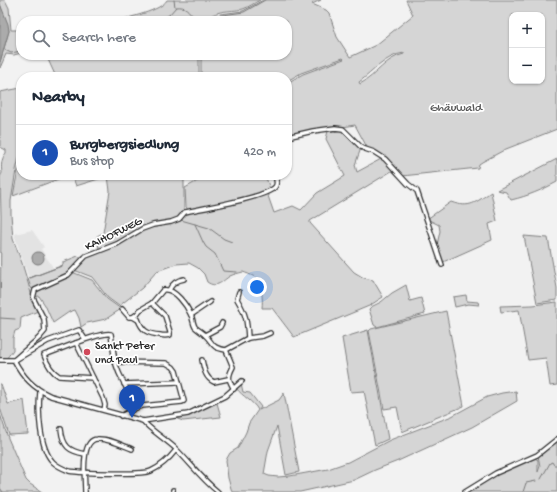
<!DOCTYPE html>
<meta charset="utf-8">
<style>
:root{--surface:#fff;--page:#f2f2f3;--text:#1f2937;--muted:#747a83;--line:#e0e1e3;--accent:#ea580c}
body{margin:0;font-family:"Gochi Hand",sans-serif;background:var(--page);color:var(--text)}
.controls{position:absolute;right:12px;top:12px;display:grid;overflow:hidden;border-radius:8px;box-shadow:0 1px 3px #0004}
.controls button{width:36px;height:36px;display:grid;place-items:center;padding:0;border:0;border-bottom:1px solid var(--line);background:var(--surface);color:var(--text);font:20px sans-serif}
.you{position:absolute;left:257px;top:287px;width:14px;height:14px;margin:-10px;border:3px solid #fff;border-radius:50%;background:#1a73e8;box-shadow:0 0 0 6px #1a73e833}
.badge{display:grid;place-items:center;width:26px;height:26px;border-radius:50%;background:var(--accent);color:#fff;font-size:13px;font-weight:700}
.pin{position:absolute;translate:-50% -33px;filter:drop-shadow(0 1px 2px #0008)}
.pin::after{content:'';position:absolute;top:21px;width:14px;height:12px;background:inherit;clip-path:polygon(0 0,100% 0,50% 100%)}
.list{margin:0;padding:0;list-style:none}
h2{display:flex;justify-content:space-between;align-items:center;height:52px;margin:0;padding:0 16px;font-size:17px}
h2 small{font-size:13px;font-weight:400;color:var(--muted)}
.list li{display:grid;grid-template-columns:26px 1fr auto;gap:12px;align-items:center;box-sizing:border-box;height:56px;padding:0 16px;border-top:1px solid var(--line)}
.list b{display:block;font-size:15px;white-space:nowrap}
.list p{margin:0;font-size:13px;white-space:nowrap;color:var(--muted)}
.list em{font-size:13px;font-style:normal;color:var(--muted)}
.icon{flex:none;width:22px;height:22px;fill:none;stroke:currentColor;stroke-width:2;stroke-linecap:round;stroke-linejoin:round}
.map{position:relative;flex:none;width:557px;height:492px;overflow:hidden}
.search{position:absolute;background:var(--surface);box-shadow:0 1px 3px #0004;left:16px;top:16px;width:276px;height:44px;display:flex;align-items:center;gap:10px;box-sizing:border-box;padding:0 14px;border-radius:16px;color:var(--muted);font-size:15px}
.panel{position:absolute;background:var(--surface);box-shadow:0 1px 3px #0004;left:16px;top:72px;width:276px;height:108px;border-radius:16px}
.map>svg:first-child{display:block}
</style>
<div class="map">
<svg width="557" height="492" viewBox="0 0 557 492">
<rect width="100%" height="100%" fill="#f2f2f2"/>
<filter id="ink" filterUnits="userSpaceOnUse"><feTurbulence type="fractalNoise" baseFrequency=".025" numOctaves="2"/><feDisplacementMap in="SourceGraphic" scale="8" xChannelSelector="R" yChannelSelector="G"/><feConvolveMatrix kernelMatrix="1 2 1 2 8 2 1 2 1" color-interpolation-filters="sRGB"/></filter>
<g filter="url(#ink)">
<polygon fill="#e3e3e3" points="32,230 44,247 41,249 54,269 29,279 15,237 15,234"/>
<g fill="#d5d5d5" stroke="#808080" fill-rule="evenodd">
<polygon points="0,0 5,0 9,8 11,30 21,30 21,53 14,55 6,54 0,68 0,62 9,31 0,4"/>
<path d="M167 0H260C254 3 249 7 243 9 229 12 215 9 205 21H115C127 18 161 11 167 0Z"/>
<path d="M263 0H321L312 4 326 10 329 13 337 37 350 57 376 45 413 15 406 0H557V129L506 149 482 162 479 164 478 168 402 176C391 161 386 155 368 149L355 125 287 136V83L303 74 344 59 343 58 301 73 287 81V77H201V55H287V21H208L220 14 243 11ZM512 15H542V81H512ZM404 53V54C385 58 377 75 360 84L359 82C373 72 386 55 404 53Z"/>
<polygon points="46,55 199,55 199,77 56,77"/>
<path d="M21 88V150L16 170 11 201V214L13 239 22 263 34 303 38 311 21 318 20 329 15 331 13 338V350L6 359H0L1 216 0 177 2 173C1 166 1 159 6 153V150L0 147V92Z"/>
<path d="M341 130 344 131 361 148 355 165 357 172 383 158 395 169 310 221V223L354 272 364 278 373 280 383 297 369 306 294 337 272 308H262C263 299 262 283 255 277 251 275 246 273 243 272 239 273 234 274 230 276 222 281 217 289 207 282L204 274 198 268 189 263 176 264 157 271 142 288 119 306 108 298 92 277 74 270 83 259 117 244 143 229 183 216 187 213 240 201 267 193 274 213 293 206 301 210 317 193 345 176 326 139 328 131 334 132Z"/>
<path d="M557 159V182C542 190 528 196 511 200L506 192 497 190Z"/>
<polygon points="21,164 21,175 69,175 13,196 19,165"/>
<path d="M72 175H184V212C170 225 168 219 153 225 135 232 118 242 99 249L97 236 103 233 110 191 108 176 76 186Z"/>
<polygon points="208,175 265,175 270,189 255,196 188,210 186,207 185,188"/>
<path d="M491 192 497 221 489 224 492 240 443 262 437 245 440 231 439 225 427 219 451 202C470 209 476 202 491 192Z"/>
<polygon points="524,236 548,238 557,288 557,300 537,303"/>
<polygon points="78,256 81,258 70,272 36,288 33,289 31,288 28,279 63,265 63,262"/>
<polygon points="72,272 92,280 107,299 121,309 106,319 87,323 81,327 79,318 75,310 69,312 53,323 45,305 39,296 34,297 35,291"/>
<polygon points="406,285 410,301 421,298 425,314 381,326 377,327 374,325 369,309 371,307 381,302 392,293"/>
<polygon points="466,295 467,301 478,302 479,305 468,304 455,307 453,297"/>
<polygon points="557,302 557,385 550,386 546,358 528,360 519,310 501,312 500,306 533,305"/>
<polygon points="446,311 464,406 402,432 397,407 384,409 369,331 371,329"/>
<polygon points="368,330 388,439 375,445 364,391 351,392 342,338"/>
<path d="M241 383 243 392 250 393 261 407 259 410 279 400 284 393 299 472 286 475 277 426 268 451 264 474 269 476 278 477 290 476 328 469 348 462 390 440 452 416 487 397 502 393 516 391 517 401 472 427 398 461 375 470 354 480 300 492H232L228 478 226 460 230 453 238 448 246 432 249 423 258 410C253 401 243 397 236 388Z"/>
<polygon points="0,384 1,384 8,404 24,400 28,434 9,435 0,408"/>
<path d="M217 403 221 417 183 421 175 418C190 415 203 409 217 403Z"/>
<polygon points="0,414 8,438 26,480 30,484 42,492 0,492"/>
<polygon points="557,440 557,492 467,492 492,477 535,458 538,460 538,472 540,466 538,456"/>
</g>
<g fill="#ababab" stroke="#787878">
<polygon points="0,4 8,24 9,31 0,62"/>
<circle cx="38" cy="258" r="6"/>
</g>
<g fill="none" stroke-linecap="round" stroke-linejoin="round">
<g stroke="#787878" stroke-width="1">
<polyline points="174,0 175,7"/>
<polyline points="212,19 216,16 244,12 265,0"/>
<path d="M158 21 169 15 176 7C187 6 187 10 194 17L207 18"/>
<polyline points="5,50 11,53 21,51"/>
<polyline points="181,220 209,228 224,239 232,242"/>
<polyline points="195,224 203,242 206,247 215,254 223,271 237,272"/>
<polyline points="80,257 120,240"/>
<polyline points="29,278 62,266"/>
<polyline points="0,318 15,319"/>
<polyline points="541,479 550,463 552,462 554,465 557,465"/>
<polyline points="0,488 3,492"/>
<polyline points="523,492 526,483 536,481"/>
</g>
<g stroke="#2b2b2b" stroke-width="6">
<g id="minor">
<polyline points="287,137 313,131 335,128 343,129 361,147 365,149 374,152 385,159 408,184 417,191 442,265"/>
<path d="M169 290C172 284 177 280 184 279"/>
<path d="M239 292 237 299C246 314 247 321 248 338"/>
<polyline points="122,309 129,317 133,317"/>
<polyline points="191,315 210,302"/>
<path d="M138 319C142 331 148 334 160 335 164 336 166 336 170 335V332L165 316 152 303"/>
<path d="M138 320 133 317 137 314 140 310 152 303 163 290C175 288 187 306 191 315 193 319 193 324 195 327 198 330 202 332 205 335 215 345 210 347 226 350L233 367C228 376 228 380 234 389"/>
<polyline points="205,335 220,327 222,323"/>
<polyline points="76,343 103,398 105,405 104,410"/>
<polyline points="226,350 248,338 263,336 270,333"/>
<polyline points="17,359 48,341 79,330 85,339"/>
<path d="M0 360H14C23 377 33 388 51 396L143 421 188 414 225 396 242 381"/>
<path d="M14 360 39 338 45 331 44 319 33 298 35 290 68 275 86 256 117 244 142 229 153 225 171 222 179 219 185 212C203 208 265 198 275 187 278 184 276 179 275 175"/>
<path d="M202 360C204 369 205 378 214 382L228 379"/>
<polyline points="115,362 166,363 173,367 176,371 184,401 182,402 142,406 136,408"/>
<path d="M93 378 59 376C51 371 47 364 44 355 57 351 101 331 111 334L115 362 119 373 136 408 121 416"/>
<polyline points="124,384 179,382"/>
<path d="M40 392C38 410 39 448 53 462 56 465 64 469 69 471 80 473 143 475 151 471 162 466 169 459 176 450"/>
<path d="M143 421C150 430 167 440 176 449 191 464 202 479 218 492"/>
<path d="M61 429C63 447 69 451 85 454"/>
<polyline points="173,490 173,492"/>
<path d="M85 492C85 480 80 440 97 439 108 438 122 445 132 449"/>
<polyline points="465,492 496,473 537,455 557,439"/>
</g>
</g>
<use href="#minor" stroke="#fff" stroke-width="3.5"/>
</g>
</g>
<circle fill="#d1495b" stroke="#fff" stroke-width="1.5" cx="87" cy="352" r="4"/>
<g text-anchor="middle" stroke-width="3.5" stroke-linejoin="round" paint-order="stroke">
<g font-size="12" fill="#565656" stroke="#fff">
<text x="456" y="111">Ghäuwald</text>
</g>
<g font-size="12" fill="#2b2b2b" stroke="#fff">
<text transform="translate(113 233) rotate(-26)" y="4">KAIHOFWEG</text>
</g>
<g font-size="12" fill="#2b2b2b" stroke="#fff" text-anchor="start">
<text x="95" y="349">Sankt Peter<tspan x="95" dy="14">und Paul</tspan></text>
</g>
</g>
</svg>
<div class="controls">
<button>+</button>
<button>−</button>
</div>
<div class="you"></div>
<div class="pin badge" style="left:132px;top:418px;background:#1a4fb4">1</div>
<div class="search"><svg class="icon" aria-label="search" viewBox="0 0 24 24"><circle cx="10" cy="10" r="6"/><path d="M15 15l6 6"/></svg>Search here</div>
<section class="panel">
<h2>Nearby<small></small></h2>
<ul class="list">
<li><span class="badge" style="background:#1a4fb4">1</span><div><b>Burgbergsiedlung</b><p>Bus stop</p></div><em>420 m</em></li>
</ul>
</section>
</div>
